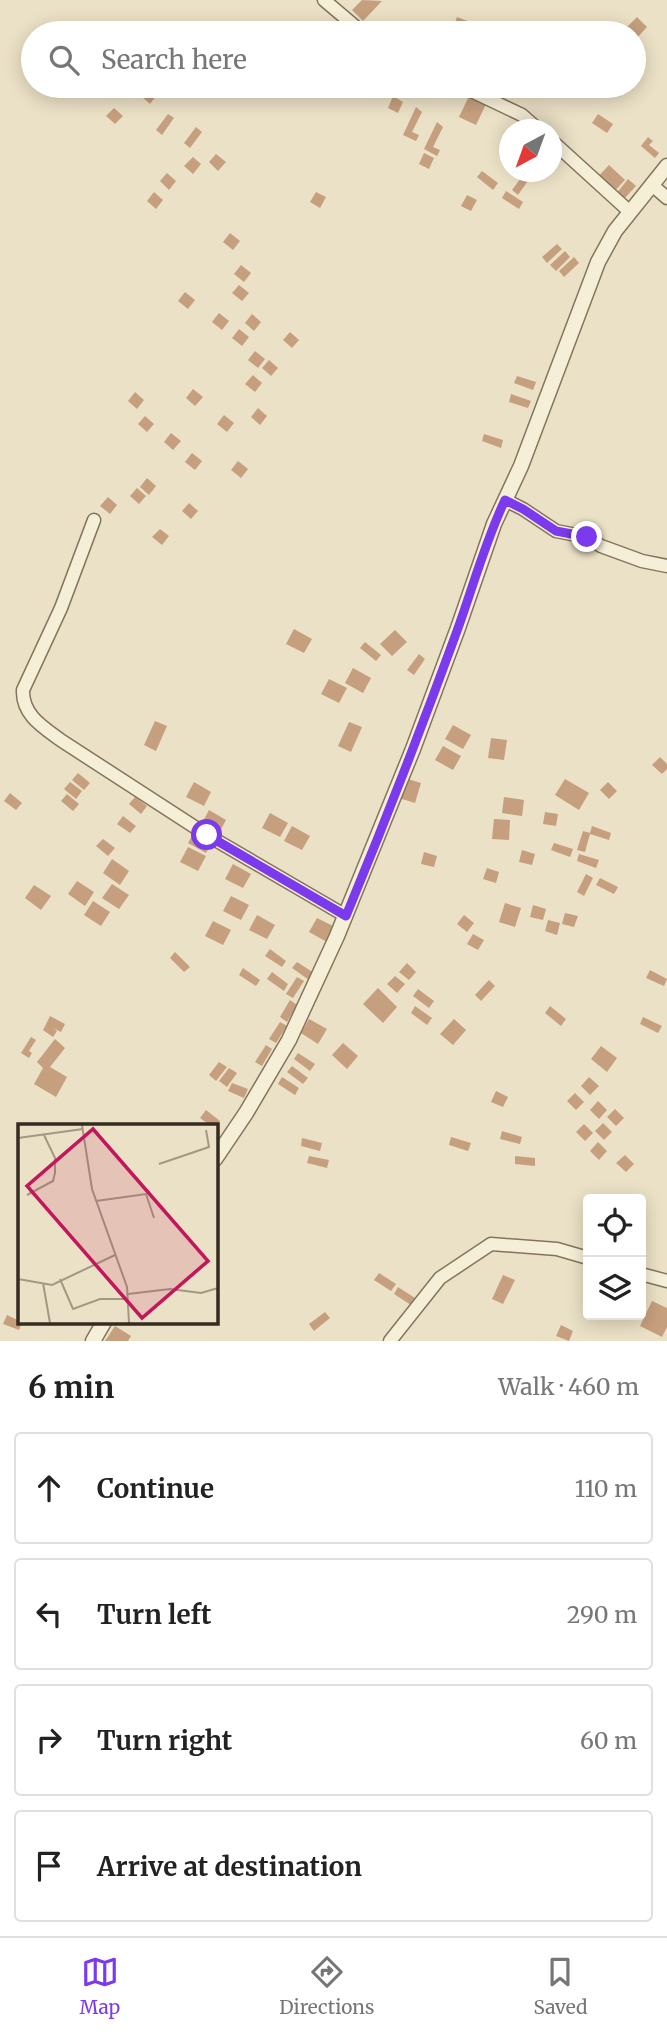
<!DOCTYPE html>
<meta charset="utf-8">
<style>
:root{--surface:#fff;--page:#f2f2f2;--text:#222;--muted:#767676;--line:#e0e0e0;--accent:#7c3aed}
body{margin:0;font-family:Merriweather,serif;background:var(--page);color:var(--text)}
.controls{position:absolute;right:21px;bottom:21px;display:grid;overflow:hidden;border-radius:7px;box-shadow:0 4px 18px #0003}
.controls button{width:63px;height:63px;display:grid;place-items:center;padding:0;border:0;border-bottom:2px solid var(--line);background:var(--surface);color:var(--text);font:35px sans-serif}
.compass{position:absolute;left:499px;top:119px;width:63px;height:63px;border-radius:50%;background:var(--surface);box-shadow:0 4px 18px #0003;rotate:221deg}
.stop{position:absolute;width:21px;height:21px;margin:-16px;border:5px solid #7c3aed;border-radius:50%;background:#fff}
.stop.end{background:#7c3aed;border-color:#fff;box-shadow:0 2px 7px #0008}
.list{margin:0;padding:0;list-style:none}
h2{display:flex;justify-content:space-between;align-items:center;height:91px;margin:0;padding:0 28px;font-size:30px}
h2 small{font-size:23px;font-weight:400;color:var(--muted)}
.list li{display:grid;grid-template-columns:46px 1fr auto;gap:21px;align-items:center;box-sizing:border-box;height:112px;margin:0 14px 14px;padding:0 14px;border:2px solid var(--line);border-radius:7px}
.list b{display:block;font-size:26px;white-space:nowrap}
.list em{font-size:23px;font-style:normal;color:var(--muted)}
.icon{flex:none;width:38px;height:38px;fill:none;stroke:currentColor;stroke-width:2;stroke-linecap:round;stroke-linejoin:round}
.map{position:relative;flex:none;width:667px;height:1341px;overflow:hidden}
.search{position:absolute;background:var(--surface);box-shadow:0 4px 18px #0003;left:21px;right:21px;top:21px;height:77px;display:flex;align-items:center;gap:18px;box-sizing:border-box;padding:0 24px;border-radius:38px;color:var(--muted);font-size:26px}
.sheet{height:595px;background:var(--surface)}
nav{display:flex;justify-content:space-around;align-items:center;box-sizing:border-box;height:98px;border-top:2px solid var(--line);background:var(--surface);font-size:19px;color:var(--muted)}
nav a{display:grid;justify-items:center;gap:4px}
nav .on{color:var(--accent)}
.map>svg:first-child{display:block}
</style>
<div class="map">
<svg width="667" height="1341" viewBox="0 0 667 1341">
<rect width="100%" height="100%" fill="#ebe1c6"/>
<g fill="#c69f7e">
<polygon points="362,0 382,1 363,21 352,10"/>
<polygon points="457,17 481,26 478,33 466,33 453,28"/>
<polygon points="637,17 647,27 634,41 634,33 621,33"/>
<polygon points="148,87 157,95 150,104 141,96"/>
<polygon points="470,94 487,102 476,125 459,117"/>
<polygon points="393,96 403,102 398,113 388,108"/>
<polygon points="416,107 422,112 412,132 419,135 416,141 403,135"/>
<polygon points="114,108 123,116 115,124 106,116"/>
<polygon points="168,114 174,118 162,135 156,130"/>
<polygon points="598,114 613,124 607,133 592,123"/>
<polygon points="437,122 443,127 433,147 440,150 437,156 424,149"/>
<polygon points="196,127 202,132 190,148 184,143"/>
<polygon points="648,137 653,141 649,145 659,153 655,158 641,146"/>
<polygon points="424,153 434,158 429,169 419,164"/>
<polygon points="216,154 226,162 218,171 209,162"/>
<polygon points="193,157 201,164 193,174 184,166"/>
<polygon points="609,165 625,180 610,196 594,181"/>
<polygon points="482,171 498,183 493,190 477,177"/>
<polygon points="167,173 176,181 169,190 160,181"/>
<polygon points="524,174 530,178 518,195 512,190"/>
<polygon points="628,179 636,186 623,200 616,194"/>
<polygon points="506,191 523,202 519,209 502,198"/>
<polygon points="154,192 163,200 156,209 147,201"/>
<polygon points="316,192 326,197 320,208 310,202"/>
<polygon points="467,195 477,200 471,211 461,206"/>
<polygon points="230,233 240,241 233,250 223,242"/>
<polygon points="557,244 562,249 547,263 542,257"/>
<polygon points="565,251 570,257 556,271 550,265"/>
<polygon points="574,257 579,263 564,277 559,271"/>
<polygon points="241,265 251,273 244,282 234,274"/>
<polygon points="239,285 249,293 242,301 232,293"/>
<polygon points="185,292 195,300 188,309 178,301"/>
<polygon points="219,313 229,321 222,330 212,322"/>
<polygon points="252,314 261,322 254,331 245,323"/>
<polygon points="239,329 249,337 242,346 232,338"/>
<polygon points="290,332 299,340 292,348 283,340"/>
<polygon points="255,351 265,359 258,368 248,360"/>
<polygon points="269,360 278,368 271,376 262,368"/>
<polygon points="253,375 262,383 255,392 245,384"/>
<polygon points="517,376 536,382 533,390 514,383"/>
<polygon points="193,389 203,397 195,406 186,398"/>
<polygon points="135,392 144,400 137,409 128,401"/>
<polygon points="511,394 531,401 528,408 509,402"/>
<polygon points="258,408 267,416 260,425 251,417"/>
<polygon points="224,415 234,423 227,432 217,424"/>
<polygon points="145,416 154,424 147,432 138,424"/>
<polygon points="171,433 181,441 173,450 164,442"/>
<polygon points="484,434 503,440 501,448 482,441"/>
<polygon points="192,453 202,461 195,470 185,462"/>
<polygon points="238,461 248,469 241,478 231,470"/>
<polygon points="147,478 156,486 149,495 140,487"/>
<polygon points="137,488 146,496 139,504 130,496"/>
<polygon points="108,497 117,505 110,514 100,506"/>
<polygon points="189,503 198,511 191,519 182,511"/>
<polygon points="160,529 169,536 162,545 152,537"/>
<polygon points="294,629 312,639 304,653 286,644"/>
<polygon points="395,630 407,642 392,656 380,644"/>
<polygon points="365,642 381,655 376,661 360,648"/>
<polygon points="419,654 425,659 414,675 407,670"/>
<polygon points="353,668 371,678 363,693 345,683"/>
<polygon points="329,679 347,688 339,703 321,694"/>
<polygon points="155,721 167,726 156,751 144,745"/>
<polygon points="349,722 362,727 351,752 338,746"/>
<polygon points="453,725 471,735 463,749 445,739"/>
<polygon points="491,738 507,740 504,760 488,758"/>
<polygon points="443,746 461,756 453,770 435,760"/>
<polygon points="660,757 667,764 667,769 662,774 652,765"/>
<polygon points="78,773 90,783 84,790 72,780"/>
<polygon points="405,778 421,783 415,803 399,798"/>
<polygon points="565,779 589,793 579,810 555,795"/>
<polygon points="70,782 82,791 76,799 64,789"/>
<polygon points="194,782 211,792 204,806 186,797"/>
<polygon points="608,782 617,791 609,799 600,790"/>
<polygon points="10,793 22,803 16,810 4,801"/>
<polygon points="67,794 79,804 73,811 61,801"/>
<polygon points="135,797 147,806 141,814 129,804"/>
<polygon points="504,797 524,800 522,816 502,813"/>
<polygon points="209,810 226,820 218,835 201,825"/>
<polygon points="545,812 558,814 556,826 543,824"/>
<polygon points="270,813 288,823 280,837 262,828"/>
<polygon points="123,816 136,826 130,833 117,824"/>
<polygon points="494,819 510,820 509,840 492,839"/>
<polygon points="292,826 310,836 302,850 284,841"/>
<polygon points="592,826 611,833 609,840 590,834 585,852 577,850 583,831 590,833"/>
<polygon points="196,829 214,838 206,853 188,843"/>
<polygon points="103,839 115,848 108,856 96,846"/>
<polygon points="554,843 573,849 570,857 551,850"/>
<polygon points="188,847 206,856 198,871 180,862"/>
<polygon points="522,850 535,854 532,865 519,862"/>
<polygon points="424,852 437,856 434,867 421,864"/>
<polygon points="579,854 599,860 596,868 577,861"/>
<polygon points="112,859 129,871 120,885 103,873"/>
<polygon points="233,864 251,874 243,888 225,879"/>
<polygon points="487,868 499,872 496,883 483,879"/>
<polygon points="586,874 593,878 584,896 577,892"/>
<polygon points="600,878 618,887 614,894 596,885"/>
<polygon points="77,881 94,892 85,906 68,894"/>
<polygon points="112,884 129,895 119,909 102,898"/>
<polygon points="34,885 51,896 41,910 25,898"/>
<polygon points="231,896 249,905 241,920 223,911"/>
<polygon points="93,901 110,912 101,926 84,915"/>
<polygon points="505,903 521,908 515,927 499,922"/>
<polygon points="533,905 546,909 543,920 530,917"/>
<polygon points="565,913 578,916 574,927 562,924"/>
<polygon points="257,915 275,925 267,939 249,930"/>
<polygon points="464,915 474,923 467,932 457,924"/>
<polygon points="317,918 335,927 327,942 309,932"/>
<polygon points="548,920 560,923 557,935 545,931"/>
<polygon points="213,921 231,930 223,945 205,936"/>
<polygon points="473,934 484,940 478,950 467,944"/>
<polygon points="270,949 286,961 282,967 265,956"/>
<polygon points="175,952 190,967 184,972 170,958"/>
<polygon points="297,962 314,973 309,980 292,968"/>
<polygon points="407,963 416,972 409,980 399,972"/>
<polygon points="243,968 260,980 256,986 239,975"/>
<polygon points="650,970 667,979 664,986 646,978"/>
<polygon points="272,972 288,984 284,991 267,979"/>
<polygon points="395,976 405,984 397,993 387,984"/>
<polygon points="297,977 304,981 293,998 286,994"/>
<polygon points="489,980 495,986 481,1001 475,995"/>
<polygon points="378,988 397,1007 383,1023 363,1004"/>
<polygon points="418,989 434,1001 429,1008 413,996"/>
<polygon points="290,1000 297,1005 287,1022 280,1017"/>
<polygon points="415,1006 432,1018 427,1025 411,1013"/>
<polygon points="550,1006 566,1019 561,1026 545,1013"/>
<polygon points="50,1016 65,1024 61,1032 53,1028 57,1031 53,1037 43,1030"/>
<polygon points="643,1017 662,1026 658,1033 640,1024"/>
<polygon points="309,1019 327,1029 318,1044 301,1033"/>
<polygon points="454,1019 466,1030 453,1045 440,1034"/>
<polygon points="280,1022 287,1026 276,1043 269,1039"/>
<polygon points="31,1037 36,1040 29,1051 32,1053 29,1058 21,1053"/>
<polygon points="55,1039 65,1048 50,1067 67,1077 56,1097 34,1084 43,1068 37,1062"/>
<polygon points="343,1043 358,1056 347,1069 332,1055"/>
<polygon points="266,1045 272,1049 262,1066 255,1062"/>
<polygon points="601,1046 617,1058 607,1072 591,1059"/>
<polygon points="298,1053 315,1064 310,1071 294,1059"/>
<polygon points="219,1062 227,1067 216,1081 209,1075"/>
<polygon points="292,1066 308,1078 303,1084 287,1072"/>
<polygon points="229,1068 237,1073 227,1087 219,1081"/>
<polygon points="282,1077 299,1088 295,1095 278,1084"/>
<polygon points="589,1077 599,1086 590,1095 581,1086"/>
<polygon points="232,1083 248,1089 244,1098 228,1091"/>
<polygon points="496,1091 508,1097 503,1107 491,1102"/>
<polygon points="575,1093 584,1102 576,1110 567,1101"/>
<polygon points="598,1101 607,1110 599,1119 590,1110"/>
<polygon points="615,1109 624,1118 616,1126 607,1117"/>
<polygon points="206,1110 220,1121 216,1126 211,1126 200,1118"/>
<polygon points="603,1123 612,1132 604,1140 595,1131"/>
<polygon points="584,1124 593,1133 585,1141 576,1132"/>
<polygon points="502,1131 522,1137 520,1144 500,1139"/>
<polygon points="451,1137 471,1143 468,1151 449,1145"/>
<polygon points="302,1138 322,1143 320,1151 301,1146"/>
<polygon points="598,1142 607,1151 599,1160 590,1151"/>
<polygon points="625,1155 634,1164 626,1172 616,1163"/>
<polygon points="309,1156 329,1160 327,1168 307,1163"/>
<polygon points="515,1156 535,1158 535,1166 515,1164"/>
<polygon points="379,1273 396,1284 391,1291 374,1280"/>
<polygon points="503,1275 515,1280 503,1304 492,1299"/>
<polygon points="398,1287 415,1298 411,1305 394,1294"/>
<polygon points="652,1301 667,1308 667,1327 662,1337 640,1326"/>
<polygon points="325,1312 330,1318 314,1331 309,1324"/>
<polygon points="7,1315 22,1322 19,1330 3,1324"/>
<polygon points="561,1325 573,1331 569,1341 556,1336"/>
<polygon points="115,1326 131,1336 128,1341 105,1341"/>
</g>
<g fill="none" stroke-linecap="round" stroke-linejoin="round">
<g stroke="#85745d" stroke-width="15">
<g id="minor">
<polyline points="324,0 363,33"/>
<polyline points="461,86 522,115 539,130"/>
<polyline points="552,141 630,212"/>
<polyline points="652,185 667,198"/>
<polyline points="505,500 523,509 556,531 587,537 601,546 642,561 667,566"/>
<path d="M94 520 61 608 23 690C22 715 43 727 62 741L207 835 346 916"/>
<polyline points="641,1274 667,1281"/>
<polyline points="390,1341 440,1278 491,1244 557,1249 588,1258"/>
</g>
</g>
<g stroke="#85745d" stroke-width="17">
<g id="tertiary">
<polyline points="215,1159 246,1113 289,1040 337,936 413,749 458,628 494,524 521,466 598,262 615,231 667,166"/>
<polyline points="93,1341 104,1322"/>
</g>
</g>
<use href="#minor" stroke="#f6efd8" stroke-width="12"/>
<use href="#tertiary" stroke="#f6efd8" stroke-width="14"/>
</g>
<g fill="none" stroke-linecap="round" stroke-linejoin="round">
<path stroke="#7c3aed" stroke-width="9" d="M207 835 346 916C385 822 422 727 457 631 473 587 485 542 505 500L523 509 556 531 587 537"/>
</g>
<g transform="translate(18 1124)">
<rect width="200" height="200" fill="#ebe1c6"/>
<path fill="none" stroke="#a39884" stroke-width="2" d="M64 1 74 65 109 163 111 199M0 14 65 5M141 40 191 23 188 6M9 71 35 57 37 49V34L26 11M78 77 128 70 136 94M0 155 34 161 97 131M42 155 55 185 82 175H110M25 159 32 199M110 170 152 165 183 169 200 164"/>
<path fill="#c2185b" fill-opacity="0.15" stroke="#c2185b" stroke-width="3.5" d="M75 5 190 137 124 194 9 62Z"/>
<rect width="200" height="200" fill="none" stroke="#362b20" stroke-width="3.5"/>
</g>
</svg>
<div class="controls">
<button><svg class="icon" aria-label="locate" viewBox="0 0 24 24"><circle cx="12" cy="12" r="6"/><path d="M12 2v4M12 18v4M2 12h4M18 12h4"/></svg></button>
<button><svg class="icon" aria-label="layers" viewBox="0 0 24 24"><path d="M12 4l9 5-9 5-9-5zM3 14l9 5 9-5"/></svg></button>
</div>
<svg class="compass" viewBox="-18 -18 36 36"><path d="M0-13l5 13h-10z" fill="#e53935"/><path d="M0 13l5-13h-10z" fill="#767676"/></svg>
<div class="stop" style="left:207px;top:835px"></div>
<div class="stop end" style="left:587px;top:537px"></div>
<div class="search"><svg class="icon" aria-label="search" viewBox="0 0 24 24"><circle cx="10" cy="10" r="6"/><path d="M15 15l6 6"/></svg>Search here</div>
</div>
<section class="sheet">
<h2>6 min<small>Walk · 460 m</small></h2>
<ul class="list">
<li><svg class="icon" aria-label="ahead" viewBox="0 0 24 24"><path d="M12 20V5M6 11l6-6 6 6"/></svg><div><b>Continue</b></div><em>110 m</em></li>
<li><svg class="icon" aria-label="left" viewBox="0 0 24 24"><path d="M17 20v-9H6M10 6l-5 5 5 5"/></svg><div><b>Turn left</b></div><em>290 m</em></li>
<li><svg class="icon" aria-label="right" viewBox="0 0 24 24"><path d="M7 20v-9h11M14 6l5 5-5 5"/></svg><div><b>Turn right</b></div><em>60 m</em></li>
<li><svg class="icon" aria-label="arrive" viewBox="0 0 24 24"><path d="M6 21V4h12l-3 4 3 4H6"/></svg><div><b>Arrive at destination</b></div></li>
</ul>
</section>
<nav>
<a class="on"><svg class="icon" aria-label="map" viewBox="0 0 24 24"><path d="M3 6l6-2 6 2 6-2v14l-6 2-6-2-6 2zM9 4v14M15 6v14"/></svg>Map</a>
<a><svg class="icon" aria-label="directions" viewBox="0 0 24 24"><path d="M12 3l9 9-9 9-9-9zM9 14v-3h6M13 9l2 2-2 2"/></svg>Directions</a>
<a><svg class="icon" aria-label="saved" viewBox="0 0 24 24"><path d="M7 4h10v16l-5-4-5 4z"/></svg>Saved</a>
</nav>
